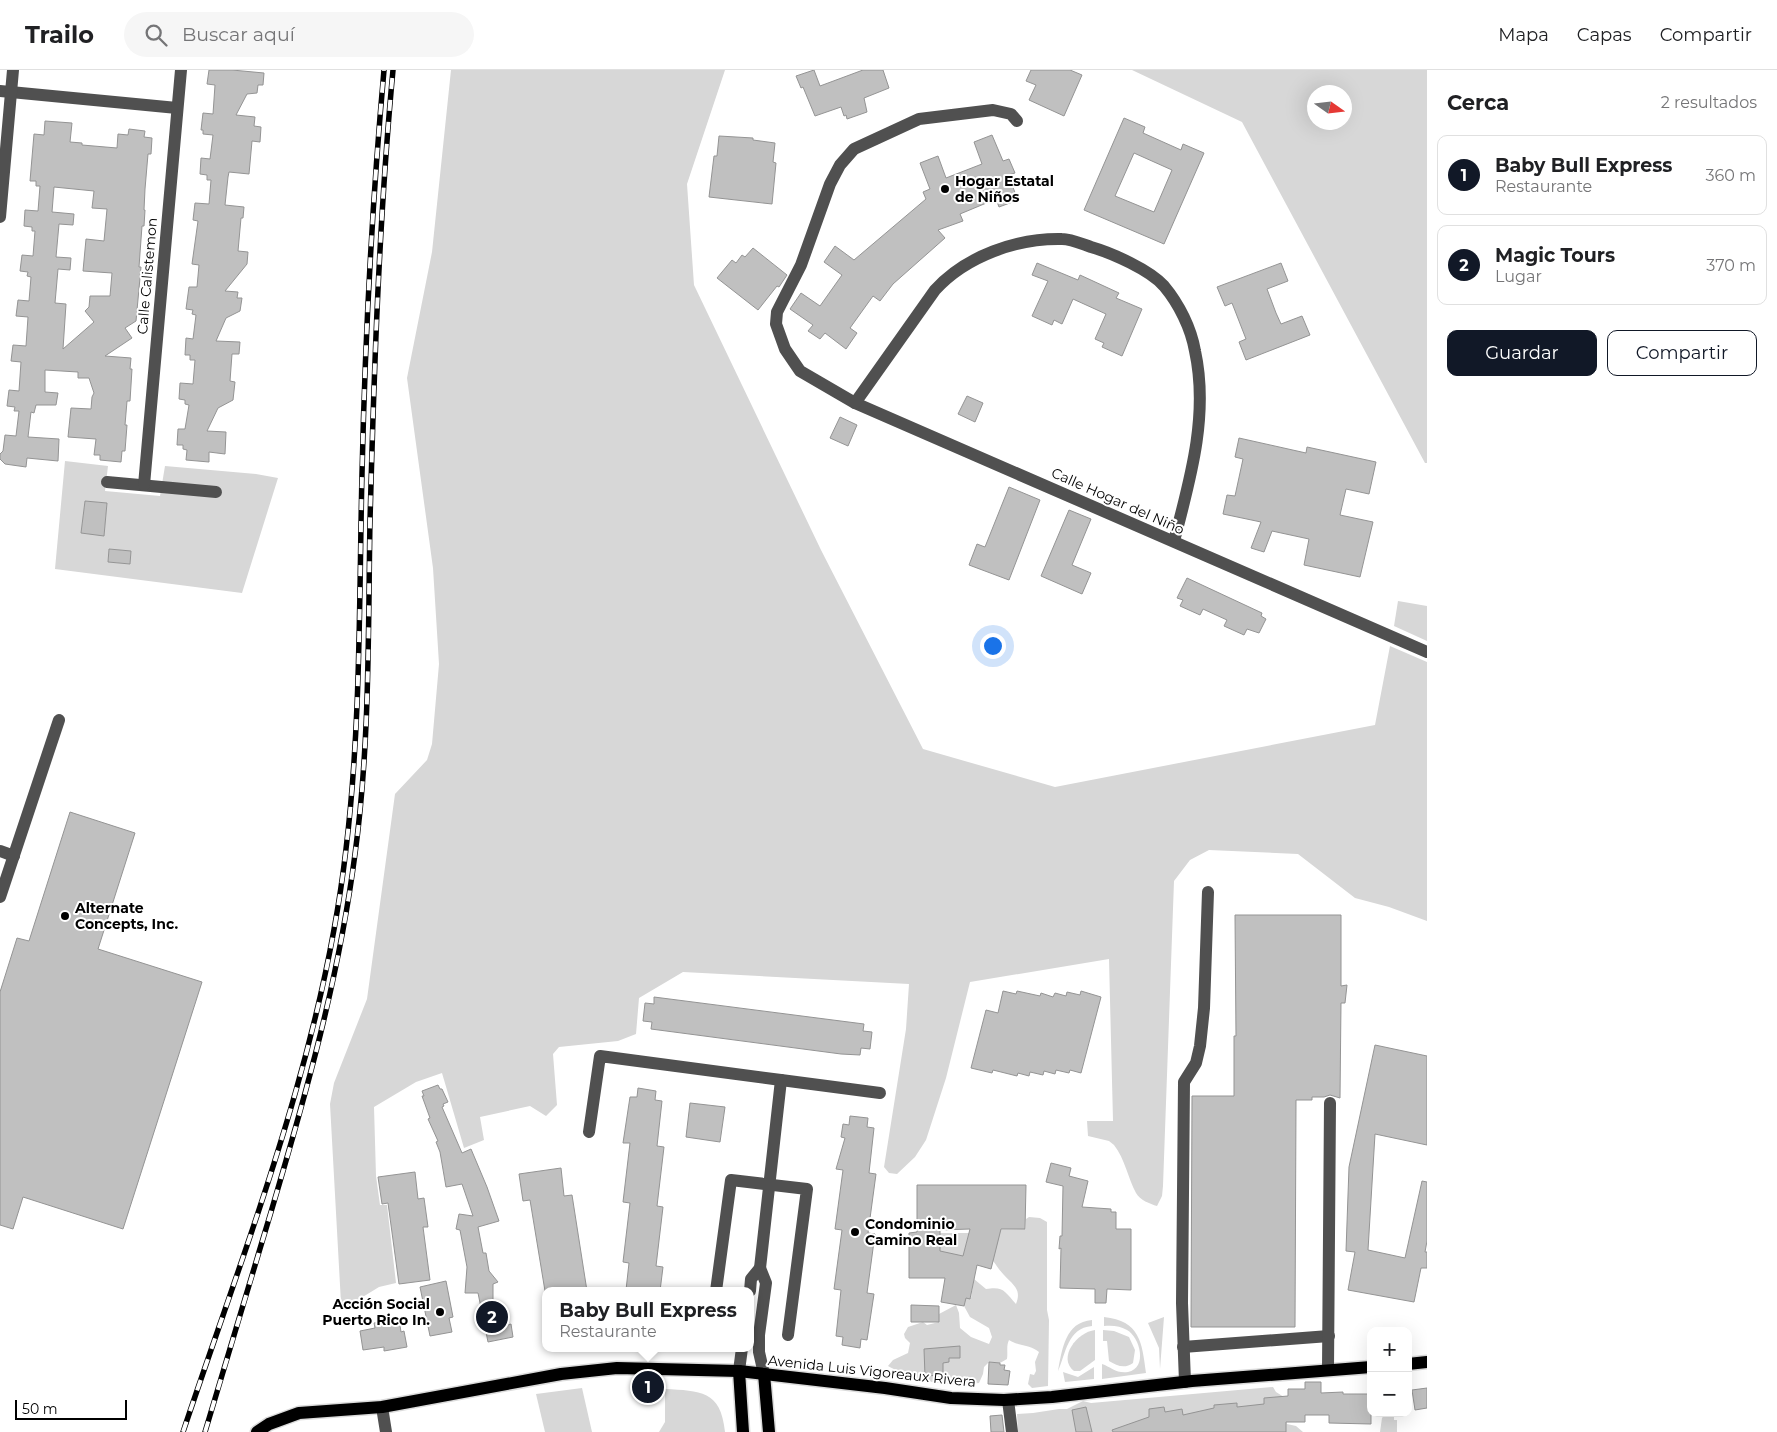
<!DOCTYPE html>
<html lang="es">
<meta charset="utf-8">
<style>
:root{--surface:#fff;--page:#f6f6f6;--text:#202124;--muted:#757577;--line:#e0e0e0;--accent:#111827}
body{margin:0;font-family:Montserrat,sans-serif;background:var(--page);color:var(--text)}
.controls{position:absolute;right:15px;bottom:15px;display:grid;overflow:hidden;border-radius:10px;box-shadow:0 5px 20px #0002}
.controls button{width:45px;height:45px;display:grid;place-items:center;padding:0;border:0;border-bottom:1px solid var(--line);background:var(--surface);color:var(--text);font:25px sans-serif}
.compass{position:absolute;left:1307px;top:15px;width:45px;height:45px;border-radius:50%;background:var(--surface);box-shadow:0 5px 20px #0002;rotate:104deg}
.scale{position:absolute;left:15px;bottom:12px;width:112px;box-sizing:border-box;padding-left:5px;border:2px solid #000;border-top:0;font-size:14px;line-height:18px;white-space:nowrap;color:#000;-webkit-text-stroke:4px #fff;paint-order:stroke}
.you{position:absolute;left:992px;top:575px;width:18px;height:18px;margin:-12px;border:4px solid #fff;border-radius:50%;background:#1a73e8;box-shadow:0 0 0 8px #1a73e833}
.badge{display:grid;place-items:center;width:32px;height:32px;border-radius:50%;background:var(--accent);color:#fff;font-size:16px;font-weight:700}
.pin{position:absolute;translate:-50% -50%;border:2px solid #fff;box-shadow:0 1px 5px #0006}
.popup{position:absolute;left:542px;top:1217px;width:212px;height:65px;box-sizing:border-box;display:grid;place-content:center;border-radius:10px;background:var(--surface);filter:drop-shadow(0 1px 4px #0005);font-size:16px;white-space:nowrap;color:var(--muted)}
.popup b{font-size:19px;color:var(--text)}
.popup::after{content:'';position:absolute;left:50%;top:100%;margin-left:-10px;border:10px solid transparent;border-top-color:var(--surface)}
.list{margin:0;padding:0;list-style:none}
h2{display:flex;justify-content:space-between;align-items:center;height:65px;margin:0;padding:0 20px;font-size:21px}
h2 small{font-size:16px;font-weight:400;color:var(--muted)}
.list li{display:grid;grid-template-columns:32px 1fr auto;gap:15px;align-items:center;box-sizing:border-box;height:80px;margin:0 10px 10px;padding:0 10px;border:1px solid var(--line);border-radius:10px}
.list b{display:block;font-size:19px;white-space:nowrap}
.list p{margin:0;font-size:16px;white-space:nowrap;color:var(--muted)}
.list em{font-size:16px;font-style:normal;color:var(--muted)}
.actions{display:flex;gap:10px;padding:15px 20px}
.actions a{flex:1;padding:11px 0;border:1px solid var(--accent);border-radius:10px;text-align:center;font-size:18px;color:var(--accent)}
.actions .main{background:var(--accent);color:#fff}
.icon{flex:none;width:28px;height:28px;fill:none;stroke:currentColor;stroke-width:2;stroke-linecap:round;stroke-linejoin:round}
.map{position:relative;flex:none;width:1427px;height:1362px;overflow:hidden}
header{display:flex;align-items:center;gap:30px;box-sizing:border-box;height:70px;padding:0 25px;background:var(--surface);border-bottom:1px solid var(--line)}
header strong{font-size:24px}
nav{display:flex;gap:28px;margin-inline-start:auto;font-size:18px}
.search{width:350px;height:45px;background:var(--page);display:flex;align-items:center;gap:12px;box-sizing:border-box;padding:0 18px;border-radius:28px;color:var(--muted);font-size:19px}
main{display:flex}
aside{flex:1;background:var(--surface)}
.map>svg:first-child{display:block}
</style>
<header>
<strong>Trailo</strong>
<div class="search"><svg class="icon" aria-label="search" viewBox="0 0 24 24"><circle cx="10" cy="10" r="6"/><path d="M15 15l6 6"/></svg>Buscar aquí</div>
<nav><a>Mapa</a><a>Capas</a><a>Compartir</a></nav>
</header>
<main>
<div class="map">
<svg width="1427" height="1362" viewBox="0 0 1427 1362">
<rect width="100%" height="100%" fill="#fff"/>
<g fill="#d7d7d7" fill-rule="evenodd">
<path d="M451 0H725L687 114 694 215 821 480 923 679 1055 717 1375 655 1390 576 1427 592V851L1389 837 1355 828 1298 784 1209 780 1190 790 1174 811 1163 1116 1162 1126 1157 1136C1150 1134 1140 1130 1136 1123 1128 1108 1125 1089 1114 1075L1109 1071 1088 1066 1087 1051H1113L1109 889 970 912 946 1008 926 1070 915 1087 897 1104 889 1103 884 1097 906 959 909 914 683 902 639 928 636 964 618 971 559 977 553 984 557 1035 546 1046 530 1036 480 1047 484 1070 464 1078 442 1003 416 1012 374 1037 376 1106 380 1135H387L396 1213 379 1217 348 1236 341 1233 330 1034 334 1013 367 929 395 724 427 690 432 674 439 594 433 498 407 308 432 182Z"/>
<path d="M1132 0H1427V393H1425L1242 52ZM1314 22H1344V52H1314Z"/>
<path d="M65 391 108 396 105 421 160 426 165 396 256 404 278 408 242 523 55 499ZM85 431 107 433 104 465 81 463ZM109 479 131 481 130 494 108 492Z"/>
<polygon points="1398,531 1427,536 1427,571 1394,556"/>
<path d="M1029 1147 1040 1148 1047 1152V1240L1049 1250 1048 1316 1032 1318 1028 1314 1030 1304 1034 1305 1036 1301 1035 1292 1039 1282C1031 1275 1018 1276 1009 1270 1006 1276 1008 1282 1007 1289L1000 1293 989 1292 984 1297 983 1304 979 1313C948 1317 915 1312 888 1296L893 1290 908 1283 910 1273 905 1268 904 1264 908 1257 923 1252 927 1255 939 1252V1244L956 1235 959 1243 960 1258 971 1267 989 1274 992 1267 989 1258 970 1247 964 1236 966 1228H971L974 1209 986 1219C1004 1216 1005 1222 1016 1234 1022 1219 1013 1215 1004 1205 1000 1201 997 1196 993 1191L996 1177 977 1172 980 1160 1026 1159V1149Z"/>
<polygon points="940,1163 969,1163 963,1186 914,1181"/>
<path d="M1104 1247C1140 1251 1142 1272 1146 1303L1102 1309V1294C1111 1297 1117 1304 1128 1302 1148 1298 1140 1267 1127 1260 1121 1256 1112 1255 1104 1256Z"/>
<polygon points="1164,1247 1160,1299 1159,1278 1148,1253"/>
<path d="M1092 1250V1256C1067 1258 1066 1284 1058 1301 1062 1280 1065 1252 1092 1250Z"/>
<path d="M1095 1260V1290L1080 1301H1074C1057 1288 1077 1262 1095 1260Z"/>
<path d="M1103 1260 1114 1261 1129 1267 1135 1280 1133 1293C1125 1299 1117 1296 1109 1291L1107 1271H1103Z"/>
<polygon points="1094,1297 1094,1309 1065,1312 1063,1302 1078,1307"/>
<polygon points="1273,1317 1276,1322 1284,1327 1284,1346 1287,1354 1296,1356 1303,1362 1018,1362 1017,1344 1033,1343 1059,1339 1067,1339 1083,1331 1091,1333"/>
<polygon points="582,1318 592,1362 545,1362 536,1324"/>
<path d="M665 1319C700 1321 721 1320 725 1362H659L665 1352Z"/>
<polygon points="1386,1343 1394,1344 1394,1350 1397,1350 1397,1362 1380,1362 1382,1348"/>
</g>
<g fill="#c0c0c0" stroke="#949494" fill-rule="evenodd">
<polygon points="209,0 232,0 264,3 263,15 258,15 257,23 247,24 236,45 255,47 254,56 261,57 260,72 252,71 249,104 229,102 228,107 225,135 244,137 243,148 241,148 238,181 248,182 247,194 225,221 238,222 237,228 242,228 240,241 226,248 216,271 240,272 239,284 232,284 230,311 235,312 233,330 218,338 207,361 226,362 225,384 209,382 209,392 186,390 187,380 183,379 183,375 177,375 178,359 185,359 189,335 185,334 185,330 179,329 180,313 193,314 195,290 190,290 190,285 185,285 186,268 193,269 196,245 192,244 193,240 186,239 189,217 197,217 199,195 192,194 198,151 193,150 195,133 209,134 211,110 207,110 207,105 200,104 201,88 210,89 213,65 203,64 203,60 201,60 203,43 213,44 215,15 207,14"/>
<polygon points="814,0 820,16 863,0 883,0 889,18 864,28 867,42 847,49 846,45 844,46 841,37 815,46 803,17 801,18 796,6"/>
<polygon points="1031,0 1070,0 1082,5 1064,46 1029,30 1036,15 1026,11"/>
<path d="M1124 48 1145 57 1143 63 1181 80 1183 74 1204 83 1164 174 1084 140ZM1134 83 1172 100 1154 142 1115 126Z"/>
<path d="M45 51 72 53 70 72 82 73V75L117 78 118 64 128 65 129 59 145 61 144 67 152 68 151 84H148L145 119 144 140H145L144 156H142L139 197H141L136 251 125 258 132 268 105 286 131 288 130 299H132L130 331H127L125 355H127L125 381H122L121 392 100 390V385H94L96 369 68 367 71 338 91 339 92 327 94 323 89 308H78V302L45 300V322L58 323 56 335H36L34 343 31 342 28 367 59 369 58 391 27 388 26 397 5 394 0 389V384L3 381 5 365 16 366 19 341H14L15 337 7 336 9 320 19 321 21 292 11 291 13 275 26 276 28 247 16 246 18 230 29 231 31 207 27 206 28 202 20 201 22 185 33 186 35 161H32V157L24 156 25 140 38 141 40 116H36V111H30L34 64 44 65ZM54 117 94 121 92 138 107 139 104 171 86 169 83 201 112 203 110 226H90L89 237 85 241 94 252 63 279 66 234 55 233 58 199 70 200 71 188 56 187 59 154 73 155 74 144 52 142Z"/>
<polygon points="992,65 1003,91 1009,89 1015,103 1008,105 1018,130 999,137 996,129 960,144 963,151 938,160 945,168 893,214 880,231 873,226 850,258 857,263 846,279 825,263 820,269 808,261 813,255 790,239 801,223 820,236 842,205 824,192 835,176 854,190 926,129 923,122 930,119 920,93 938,86 946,108 982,94 974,72"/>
<polygon points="719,66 753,68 753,70 775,73 773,92 776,93 772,134 709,127 714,86 717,86"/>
<polygon points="753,178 787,205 779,217 777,216 758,240 717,208 732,190 736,193 742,185 745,187"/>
<polygon points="1037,193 1078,210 1080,205 1119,223 1116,228 1142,239 1122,286 1102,277 1104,273 1095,269 1106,244 1073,229 1062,254 1054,250 1052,255 1032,246 1048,211 1032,205"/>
<polygon points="1281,193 1288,211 1267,219 1276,243 1281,254 1302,246 1310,265 1246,290 1239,272 1246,269 1232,233 1225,236 1217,217"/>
<polygon points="967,326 983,333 975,352 958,344"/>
<polygon points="840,347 857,355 848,376 830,368"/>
<polygon points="1239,368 1306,383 1307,377 1376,392 1369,424 1346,419 1340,445 1373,452 1360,507 1304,495 1309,469 1272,461 1264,482 1251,478 1261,452 1223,444 1227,425 1235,426 1243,389 1235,387"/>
<polygon points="1009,417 1040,430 1009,510 969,495 977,474 985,477"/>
<polygon points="85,431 107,433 104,466 81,463"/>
<polygon points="1069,440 1091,449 1072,495 1091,503 1082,524 1041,506"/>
<polygon points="109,479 131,481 130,494 108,492"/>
<polygon points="1187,508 1262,543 1261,546 1266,549 1259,563 1247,559 1244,565 1224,556 1227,550 1203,539 1200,545 1180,536 1183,530 1177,528"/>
<polygon points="70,742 135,763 98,879 202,912 123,1159 23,1127 13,1159 0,1155 0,922 17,868 29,871"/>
<polygon points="1235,845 1341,845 1341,916 1347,915 1345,933 1341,933 1340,1028 1330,1025 1324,1027 1312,1027 1312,1030 1296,1030 1295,1257 1191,1257 1192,1026 1234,1026 1234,966 1236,966"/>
<polygon points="1003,921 1016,924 1017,921 1040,926 1041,923 1053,927 1055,923 1066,926 1067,922 1080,925 1081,921 1101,927 1081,1003 1070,1000 1069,1003 1056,1000 1055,1004 1044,1001 1043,1005 1030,1002 1029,1006 1018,1003 1017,1006 993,1000 992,1003 971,998 986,940 998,943"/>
<polygon points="654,927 864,954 863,961 872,962 870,979 861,978 860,985 841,984 651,959 652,952 643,951 645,933 654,934"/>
<polygon points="1375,975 1427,986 1427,1075 1375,1064 1368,1180 1405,1188 1422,1111 1427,1112 1427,1171 1425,1182 1427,1182 1427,1198 1421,1198 1414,1232 1348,1220 1355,1182 1346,1181 1349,1097"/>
<polygon points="438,1015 440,1019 442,1019 448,1032 443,1034 444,1036 442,1037 462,1083 471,1079 487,1117 499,1151 478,1157 483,1183 486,1183 489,1201 498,1212 493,1214 493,1238 499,1237 499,1240 500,1239 504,1256 511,1254 513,1267 488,1272 478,1223 465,1223 467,1197 460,1160 456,1159 459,1144 473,1146 462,1114 446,1117 440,1082 436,1072 438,1071 428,1049 430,1048 422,1026 424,1026 422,1021"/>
<polygon points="638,1018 656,1021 655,1030 662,1031 657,1076 664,1077 657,1136 663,1137 656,1196 663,1197 660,1221 626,1220 629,1193 623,1192 630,1133 623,1132 630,1073 623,1073 630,1027 637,1027"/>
<polygon points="690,1033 725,1037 720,1072 686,1067"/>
<polygon points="850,1046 868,1048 867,1057 874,1058 869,1103 876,1104 868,1163 875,1164 867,1223 874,1224 867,1270 861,1269 860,1278 842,1275 843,1267 836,1266 841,1220 834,1219 842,1160 835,1159 843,1100 836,1099 845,1068 841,1067 843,1054 849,1055"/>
<polygon points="1051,1093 1071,1098 1069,1106 1088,1111 1082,1137 1111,1139 1111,1142 1116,1142 1116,1159 1131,1159 1131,1220 1107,1219 1106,1233 1095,1233 1095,1219 1060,1218 1061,1178 1059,1179 1060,1166 1062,1166 1063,1116 1046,1112"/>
<polygon points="561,1098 564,1126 572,1125 587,1221 545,1221 530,1130 523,1131 519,1104"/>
<polygon points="415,1102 418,1129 424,1128 428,1157 423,1157 430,1210 399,1214 388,1133 382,1134 378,1107"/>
<path d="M917 1115H1026L1025 1159H1001L991 1199 977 1195 970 1229 966 1228 964 1236 941 1232 945 1208H909V1163L917 1162ZM970 1159 963 1186 940 1181V1160Z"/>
<polygon points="446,1211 453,1247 449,1248 452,1262 430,1266 420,1217"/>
<polygon points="911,1235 939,1236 939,1252 911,1252"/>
<polygon points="399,1249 401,1262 404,1261 407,1277 384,1281 384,1277 363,1280 360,1261 375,1258 374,1253"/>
<polygon points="960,1276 960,1288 949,1288 949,1292 943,1293 943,1305 925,1306 924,1279"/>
<polygon points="989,1292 1000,1293 1000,1295 1005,1295 1004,1300 1010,1301 1008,1315 988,1314"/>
<polygon points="1305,1312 1321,1312 1321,1323 1343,1322 1343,1324 1371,1324 1371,1354 1329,1353 1329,1345 1305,1345 1305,1352 1286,1352 1286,1362 1113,1362 1112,1360 1149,1347 1149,1339 1164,1337 1165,1342 1182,1339 1183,1345 1214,1338 1214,1335 1237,1333 1237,1337 1264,1334 1264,1328 1288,1326 1288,1319 1305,1319"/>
<polygon points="1427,1318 1427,1338 1415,1340 1412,1320"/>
<polygon points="1086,1337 1092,1362 1076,1362 1072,1340"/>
<polygon points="1002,1345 1004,1362 991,1362 990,1346"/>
</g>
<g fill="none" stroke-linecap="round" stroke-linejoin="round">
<g stroke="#dbdbdb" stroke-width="15">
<g id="major">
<polyline points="1408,1294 1427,1292"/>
<polyline points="739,1301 743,1362"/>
<polyline points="764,1304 769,1362"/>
<polyline points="257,1362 269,1354 299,1343 382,1337 561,1304 617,1298 739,1301 885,1318 951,1328 1004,1330 1052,1327 1192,1311 1371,1297"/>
</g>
</g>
<g stroke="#505050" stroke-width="12">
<polyline points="0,21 177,38"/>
<polyline points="1017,51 1011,44 993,40 919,49 854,79 840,95 830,114 801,195 777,242 776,254 785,279 800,301 855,333 1427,582"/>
<polyline points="0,147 13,0"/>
<path d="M855 333 935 220C966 186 1017 168 1062 169 1071 169 1082 174 1091 177 1112 183 1150 200 1164 216 1179 234 1191 258 1195 281 1209 345 1190 410 1174 471"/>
<polyline points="107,412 216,422"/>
<polyline points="144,415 181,0"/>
<polyline points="0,781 14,786"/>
<polyline points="0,827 59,650"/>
<polyline points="781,1010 880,1023"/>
<polyline points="589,1062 600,986 781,1010 760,1198"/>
<polyline points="716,1221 731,1110 807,1119 788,1265"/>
<polyline points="750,1221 751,1209 760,1198 766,1213 759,1265 759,1282 764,1304"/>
<polyline points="1183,1277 1329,1266"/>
<polyline points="1328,1299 1330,1033"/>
<polyline points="739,1301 742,1278"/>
<polyline points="1185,1312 1182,1233 1184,1012 1196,993 1200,976 1204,938 1208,822"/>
<polyline points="1008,1330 1012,1362"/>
<polyline points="382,1337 386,1362"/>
</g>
<use href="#major" stroke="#000" stroke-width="12"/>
<g stroke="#000" stroke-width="5.5">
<g id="rail">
<path d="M183 1362C247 1171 323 981 346 779 361 655 359 529 362 404 365 269 372 134 384 0"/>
<path d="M205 1362C227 1289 249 1216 271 1142 306 1024 339 908 355 784 370 674 368 562 370 451 374 300 379 150 393 0"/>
</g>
</g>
<use href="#rail" stroke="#fff" stroke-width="4" stroke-dasharray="11" stroke-linecap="butt"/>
</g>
<g fill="#000" stroke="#fff" stroke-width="2">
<circle cx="945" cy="119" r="5"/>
<circle cx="65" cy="846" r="5"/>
<circle cx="855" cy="1162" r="5"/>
<circle cx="440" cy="1242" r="5"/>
</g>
<g text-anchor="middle" stroke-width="4" stroke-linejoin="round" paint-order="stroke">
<g font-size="14" font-weight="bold" fill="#000" stroke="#fff" text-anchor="start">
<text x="955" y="116">Hogar Estatal<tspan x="955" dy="16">de Niños</tspan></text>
<text x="75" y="843">Alternate<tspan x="75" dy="16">Concepts, Inc.</tspan></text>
<text x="865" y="1159">Condominio<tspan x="865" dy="16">Camino Real</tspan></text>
<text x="430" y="1239" text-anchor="end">Acción Social<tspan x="430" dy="16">Puerto Rico In.</tspan></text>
</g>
<g font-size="14" fill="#000" stroke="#fff">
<text transform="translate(147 206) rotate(-85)" y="5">Calle Calistemon</text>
<text transform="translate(1118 431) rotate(24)" y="5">Calle Hogar del Niño</text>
<text transform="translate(872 1301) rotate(6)" y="5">Avenida Luis Vigoreaux Rivera</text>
</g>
</g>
</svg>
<div class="controls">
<button>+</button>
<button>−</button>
</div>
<svg class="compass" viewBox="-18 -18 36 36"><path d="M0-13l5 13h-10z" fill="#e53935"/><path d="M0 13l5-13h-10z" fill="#757577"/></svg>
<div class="scale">50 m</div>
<div class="you"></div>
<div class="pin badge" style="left:648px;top:1317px">1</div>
<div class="popup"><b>Baby Bull Express</b>Restaurante</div>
<div class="pin badge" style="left:492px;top:1247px">2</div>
</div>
<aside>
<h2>Cerca<small>2 resultados</small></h2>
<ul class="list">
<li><span class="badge">1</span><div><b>Baby Bull Express</b><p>Restaurante</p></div><em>360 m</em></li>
<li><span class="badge">2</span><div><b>Magic Tours</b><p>Lugar</p></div><em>370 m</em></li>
</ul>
<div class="actions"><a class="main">Guardar</a><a>Compartir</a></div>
</aside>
</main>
